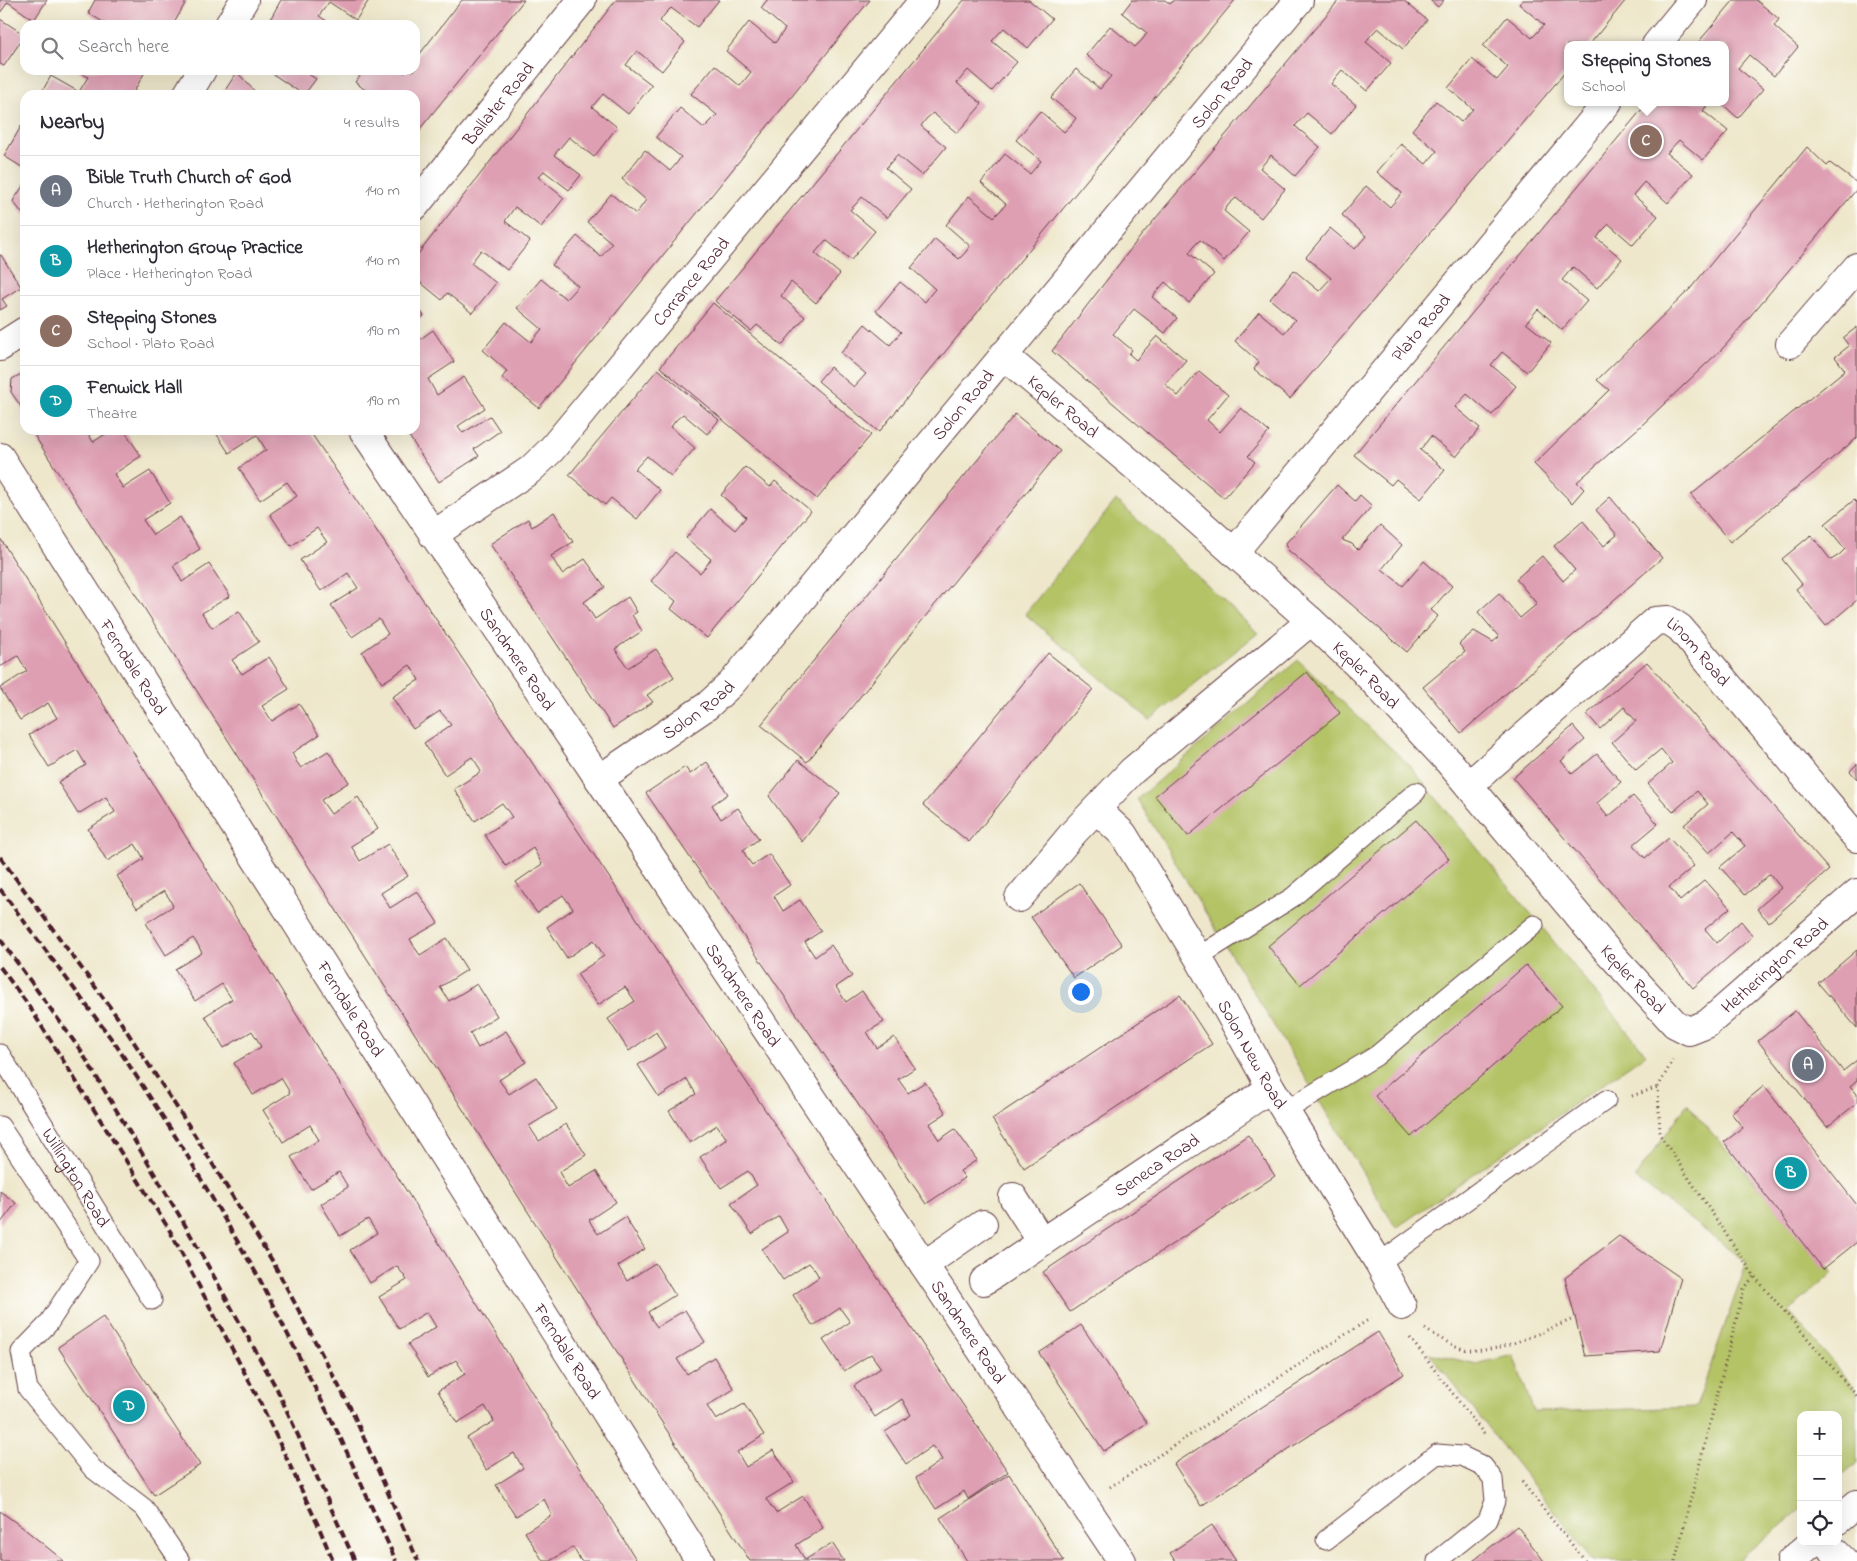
<!DOCTYPE html>
<meta charset="utf-8">
<style>
:root{--surface:#fff;--page:#f2f2f3;--text:#2b2b33;--muted:#7c7c81;--line:#e1e1e2;--accent:#d1495b}
body{margin:0;font-family:"Indie Flower",sans-serif;background:var(--page);color:var(--text)}
.controls{position:absolute;right:15px;bottom:15px;display:grid;overflow:hidden;border-radius:10px;box-shadow:0 5px 20px #0002}
.controls button{width:45px;height:45px;display:grid;place-items:center;padding:0;border:0;border-bottom:1px solid var(--line);background:var(--surface);color:var(--text);font:25px sans-serif}
.you{position:absolute;left:1080px;top:991px;width:18px;height:18px;margin:-12px;border:4px solid #fff;border-radius:50%;background:#1a73e8;box-shadow:0 0 0 8px #1a73e833}
.badge{display:grid;place-items:center;width:32px;height:32px;border-radius:50%;background:var(--accent);color:#fff;font-size:16px;font-weight:700}
.pin{position:absolute;translate:-50% -50%;border:2px solid #fff;box-shadow:0 1px 5px #0006}
.popup{position:absolute;left:1564px;top:41px;width:165px;height:65px;box-sizing:border-box;display:grid;place-content:center;border-radius:10px;background:var(--surface);filter:drop-shadow(0 1px 4px #0005);font-size:16px;white-space:nowrap;color:var(--muted)}
.popup b{font-size:19px;color:var(--text)}
.popup::after{content:'';position:absolute;left:50%;top:100%;margin-left:-10px;border:10px solid transparent;border-top-color:var(--surface)}
.list{margin:0;padding:0;list-style:none}
h2{display:flex;justify-content:space-between;align-items:center;height:65px;margin:0;padding:0 20px;font-size:21px}
h2 small{font-size:16px;font-weight:400;color:var(--muted)}
.list li{display:grid;grid-template-columns:32px 1fr auto;gap:15px;align-items:center;box-sizing:border-box;height:70px;padding:0 20px;border-top:1px solid var(--line)}
.list b{display:block;font-size:19px;white-space:nowrap}
.list p{margin:0;font-size:16px;white-space:nowrap;color:var(--muted)}
.list em{font-size:16px;font-style:normal;color:var(--muted)}
.icon{flex:none;width:28px;height:28px;fill:none;stroke:currentColor;stroke-width:2;stroke-linecap:round;stroke-linejoin:round}
.map{position:relative;flex:none;width:1857px;height:1561px;overflow:hidden}
.search{position:absolute;background:var(--surface);box-shadow:0 5px 20px #0002;left:20px;top:20px;width:400px;height:55px;display:flex;align-items:center;gap:12px;box-sizing:border-box;padding:0 18px;border-radius:15px;color:var(--muted);font-size:19px}
.panel{position:absolute;background:var(--surface);box-shadow:0 5px 20px #0002;left:20px;top:90px;width:400px;height:345px;border-radius:15px}
.map>svg:first-child{display:block}
</style>
<div class="map">
<svg width="1857" height="1561" viewBox="0 0 1857 1561">
<rect width="100%" height="100%" fill="#fdfcf7"/>
<filter id="ink" filterUnits="userSpaceOnUse"><feTurbulence type="fractalNoise" baseFrequency=".02" numOctaves="2"/><feDisplacementMap in="SourceGraphic" scale="10" xChannelSelector="R" yChannelSelector="G"/><feConvolveMatrix kernelMatrix="1 2 1 2 8 2 1 2 1" color-interpolation-filters="sRGB"/></filter>
<filter id="wash" filterUnits="userSpaceOnUse"><feTurbulence type="fractalNoise" baseFrequency=".0096" numOctaves="4" result="noise"/><feDisplacementMap in="SourceGraphic" scale="20" xChannelSelector="R" yChannelSelector="G"/><feGaussianBlur stdDeviation="1.12" result="paint"/><feColorMatrix in="noise" values="0 0 0 0 0 0 0 0 0 0 0 0 0 0 0 0 0 1.4 0 .05"/><feComposite in="paint" operator="in"/></filter>
<g filter="url(#wash)">
<rect width="100%" height="100%" fill="#eee7cb"/>
<g fill="#b3c365" stroke="#7e7148">
<polygon points="1116,500 1258,633 1150,720 1025,614"/>
<polygon points="1298,660 1409,765 1646,1054 1396,1228 1137,799"/>
<polygon points="1687,1104 1833,1273 1789,1311 1857,1391 1857,1463 1838,1478 1838,1415 1801,1415 1801,1509 1738,1561 1593,1561 1429,1353 1476,1364 1513,1355 1534,1412 1696,1407 1747,1262 1635,1178"/>
</g>
<g id="blocks">
<g fill="#de9fb3">
<polygon points="0,0 47,0 34,20 8,2 0,13"/>
<polygon points="95,0 187,0 173,25 108,25 88,13"/>
<polygon points="281,0 369,0 356,20 329,2 319,16 333,25 267,25"/>
<polygon points="462,0 524,0 415,135 415,95 372,95 355,82 365,70 401,70 405,73 407,70 415,70 415,60"/>
<polygon points="616,0 719,0 697,27 671,8 665,14 660,21 685,42 662,71 637,51 631,58 626,65 652,85 628,114 603,94 597,101 592,107 617,127 594,157 569,137 554,155 581,175 569,190 544,171 538,177 564,198 541,227 515,207 505,221 530,241 507,270 481,250 471,263 496,283 472,313 447,293 442,300 415,278 415,258"/>
<polygon points="767,0 870,0 539,408 502,378 507,371 483,350 506,322 531,342 537,335 542,329 517,308 541,279 566,299 578,286 552,265 577,236 601,257 612,243 587,222 611,194 636,214 646,200 622,179 645,150 670,171 676,164 681,157 656,137 680,108 704,128 717,115 691,94 715,65 740,86 751,72 726,51 749,22 775,43 785,29 761,8"/>
<polygon points="964,0 1029,0 1052,19 1028,48 1004,28 992,41 1017,62 992,91 968,70 962,77 957,83 982,104 957,133 933,113 926,119 921,126 946,147 922,176 897,155 886,168 911,189 887,218 862,197 856,204 850,210 875,231 851,260 826,240 815,253 840,274 816,303 791,282 781,296 805,317 782,345 757,325 751,331 715,301"/>
<polygon points="1132,0 1165,0 1170,4 1174,0 1235,0 879,432 818,381 830,367 854,387 866,374 841,353 865,324 890,345 901,332 876,311 900,282 925,302 930,295 935,289 911,268 935,239 959,259 965,253 970,246 946,225 969,196 994,217 1001,210 1006,204 981,183 1005,154 1030,174 1041,161 1016,140 1040,111 1064,132 1071,125 1076,118 1051,98 1076,69 1100,89 1111,76 1086,55 1110,26 1135,47 1142,40 1147,33 1122,13"/>
<polygon points="1339,0 1403,0 1427,20 1403,49 1378,28 1371,35 1366,42 1391,63 1367,91 1342,70 1336,77 1331,84 1356,105 1332,134 1307,113 1295,126 1320,147 1295,176 1271,155 1260,168 1285,189 1261,218 1236,198 1229,204 1224,211 1249,232 1224,261 1200,240 1194,246 1189,253 1214,274 1189,303 1165,282 1152,297 1177,318 1165,333 1134,309 1113,334 1132,350 1129,354 1136,360 1157,336 1186,360 1165,384 1178,396 1199,371 1228,395 1207,420 1220,432 1241,408 1269,432 1248,456 1255,462 1224,498 1052,351 1140,237"/>
<polygon points="1430,0 1444,0 1438,7"/>
<polygon points="1523,0 1626,0 1589,45 1567,45 1567,70 1290,399 1254,369 1259,362 1235,341 1259,312 1284,333 1289,327 1295,320 1270,299 1294,270 1319,291 1331,278 1306,257 1330,228 1355,249 1366,236 1342,215 1366,186 1390,207 1402,193 1377,172 1401,144 1426,164 1437,151 1412,130 1436,101 1461,122 1473,109 1448,88 1472,59 1497,80 1508,67 1483,46 1507,17 1532,38 1544,25 1519,4"/>
<polygon points="1734,0 1756,0 1779,19 1774,26 1798,47 1774,76 1749,55 1738,68 1763,89 1738,118 1720,102 1725,102 1725,45 1696,45"/>
<polygon points="0,19 25,35 4,66 0,64"/>
<polygon points="76,70 146,70 132,95 40,95 51,76 79,92 88,77"/>
<polygon points="267,70 302,70 316,79 304,95"/>
<polygon points="237,72 258,95 222,95"/>
<polygon points="1648,102 1709,102 1703,111 1728,131 1703,160 1679,140 1667,153 1693,174 1668,203 1644,182 1638,189 1633,195 1658,216 1633,245 1609,224 1602,231 1597,238 1622,259 1597,288 1573,267 1562,280 1587,301 1562,330 1538,309 1526,323 1551,343 1527,372 1502,352 1491,365 1516,386 1492,415 1467,394 1455,407 1480,428 1456,457 1431,436 1420,450 1445,470 1421,499 1396,479 1391,485 1354,455"/>
<polygon points="23,123 25,125 25,169 4,156"/>
<polygon points="1807,147 1827,166 1830,163 1857,183 1857,189 1725,346 1643,424 1577,482 1584,489 1572,503 1534,464 1609,390 1597,380 1690,289"/>
<polygon points="25,183 25,217 13,201"/>
<polygon points="0,255 1,255 21,287 2,299 7,306 0,310"/>
<polygon points="415,303 424,316 415,322"/>
<polygon points="713,303 871,435 817,499 660,367"/>
<polygon points="1857,327 1857,438 1730,542 1691,495 1845,370 1835,357 1849,346 1843,338"/>
<polygon points="433,330 454,362 428,379 437,395 464,377 485,408 458,426 463,433 490,416 500,431 474,449 479,456 439,482 405,430 415,430 415,343"/>
<polygon points="658,369 719,420 707,434 683,414 676,420 671,427 695,448 671,476 647,456 635,469 660,490 637,519 611,498 605,505 569,475"/>
<polygon points="25,372 25,416 20,405 11,392 12,379"/>
<polygon points="1015,414 1060,451 807,762 761,725"/>
<polygon points="31,430 86,430 93,442 112,430 124,430 141,456 114,474 123,488 150,471 170,503 143,520 153,535 180,517 200,549 173,566 178,574 182,582 209,564 230,596 202,613 212,628 239,611 259,642 232,660 242,674 269,657 289,689 262,706 272,721 299,704 319,735 292,753 296,761 301,768 328,751 349,782 321,800 331,814 358,797 378,829 351,846 356,854 360,861 388,844 408,876 381,893 390,908 417,891 438,923 410,939 415,948 420,955 447,938 467,970 440,987 449,1001 477,984 497,1016 470,1033 474,1041 478,1048 506,1031 526,1062 499,1080 509,1094 536,1077 557,1109 529,1126 539,1141 566,1124 586,1155 559,1172 568,1188 596,1171 616,1202 589,1220 593,1227 598,1234 625,1217 645,1249 618,1266 627,1281 655,1263 675,1295 648,1312 652,1320 657,1327 685,1310 705,1342 677,1359 682,1367 687,1374 714,1357 734,1389 707,1406 716,1420 744,1404 764,1435 737,1452 746,1467 773,1450 794,1482 766,1499 776,1513 803,1496 823,1528 796,1545 805,1560 832,1543 844,1561 750,1561"/>
<polygon points="214,430 309,430 1008,1472 968,1499 964,1491 936,1509 916,1478 942,1460 938,1453 932,1446 906,1464 885,1432 911,1415 902,1399 875,1417 854,1386 881,1368 871,1354 844,1371 823,1340 850,1322 840,1308 813,1326 793,1295 819,1277 815,1270 809,1263 783,1280 762,1249 788,1232 779,1216 752,1234 731,1203 757,1185 748,1171 721,1188 700,1157 727,1139 717,1125 690,1143 669,1111 696,1094 687,1079 659,1097 638,1065 665,1048 656,1032 629,1051 608,1019 635,1001 625,987 598,1005 577,974 604,956 594,940 567,958 547,927 573,909 563,895 537,913 516,882 542,864 533,848 506,866 485,835 512,817 502,803 475,821 454,789 481,772 477,764 472,757 445,775 424,743 451,725 446,718 440,711 413,729 392,697 419,680 410,665 382,683 362,652 388,634 379,619 352,637 331,605 358,588 348,573 321,591 300,560 327,542 317,528 291,546 270,514 297,496 287,482 260,500 239,468 266,450 257,435 229,453"/>
<polygon points="745,467 770,487 775,481 811,511 707,638 671,609 676,601 651,581 675,552 700,573 706,566 711,559 686,538 710,509 735,530 746,517 721,495"/>
<polygon points="1337,485 1355,501 1360,495 1372,506 1342,540 1352,544 1358,550 1380,525 1402,545 1382,569 1403,586 1424,561 1452,586 1431,610 1438,616 1407,652 1288,550 1286,543"/>
<polygon points="1610,497 1662,558 1461,733 1423,687 1465,652 1459,644 1474,631 1493,642 1499,637 1478,612 1499,593 1520,618 1537,604 1516,579 1542,556 1563,581 1575,570 1554,546 1583,521 1604,546 1617,535 1596,510"/>
<polygon points="1854,500 1857,503 1857,600 1826,626 1796,589 1802,584 1782,559 1811,535 1831,560 1839,555 1845,549 1825,524"/>
<polygon points="554,512 573,542 551,556 562,574 585,559 605,587 584,602 595,619 628,597 637,612 632,615 642,631 615,649 628,668 656,649 674,677 647,695 653,702 613,728 490,544 528,519 532,527"/>
<polygon points="0,538 209,874 637,1561 581,1561 573,1547 550,1561 543,1561 525,1532 552,1515 544,1499 516,1516 506,1501 496,1485 523,1468 514,1453 486,1470 467,1438 494,1421 485,1406 457,1423 438,1391 465,1374 456,1360 428,1377 408,1344 436,1327 427,1312 399,1329 379,1297 407,1280 397,1266 370,1283 350,1250 377,1233 368,1219 340,1236 321,1204 348,1187 339,1172 311,1189 291,1157 319,1140 310,1125 283,1142 263,1110 290,1093 286,1086 281,1078 253,1095 234,1063 261,1047 257,1039 252,1031 224,1048 205,1016 232,999 227,992 222,984 195,1001 175,969 202,953 198,945 193,938 166,955 146,923 173,906 169,898 164,891 137,908 117,876 144,859 140,852 135,844 107,861 88,829 115,812 106,797 78,814 58,782 86,765 77,750 49,767 29,735 57,718 48,703 20,720 0,688 27,671 18,656 0,667"/>
<polygon points="1048,653 1093,689 969,842 923,805"/>
<polygon points="1647,662 1829,870 1769,922 1757,909 1781,888 1770,874 1745,895 1720,867 1745,846 1733,832 1709,853 1684,825 1708,804 1697,791 1673,812 1648,784 1672,763 1661,749 1636,770 1612,742 1636,721 1624,707 1600,729 1587,714"/>
<polygon points="1307,672 1340,713 1188,836 1155,796"/>
<polygon points="1573,726 1585,740 1561,761 1572,774 1597,754 1621,782 1597,803 1603,811 1608,817 1633,796 1658,824 1633,845 1645,858 1669,838 1694,866 1669,887 1675,894 1680,901 1705,880 1730,908 1705,929 1717,943 1741,921 1753,936 1693,988 1513,778"/>
<polygon points="798,760 840,793 802,842 769,796"/>
<polygon points="707,762 728,794 712,805 721,819 738,808 759,839 743,850 747,858 752,865 769,854 790,885 774,896 783,911 800,900 821,931 805,942 815,957 831,945 852,976 836,987 846,1002 862,991 884,1022 867,1032 877,1048 894,1037 915,1068 898,1079 908,1093 925,1082 946,1113 929,1124 939,1140 955,1129 977,1160 960,1171 965,1178 926,1204 646,793 685,767 690,774"/>
<polygon points="1857,764 1857,779 1850,771"/>
<polygon points="1416,820 1449,859 1300,985 1268,946"/>
<polygon points="1079,883 1122,945 1074,978 1031,917"/>
<polygon points="1857,950 1857,1028 1818,983"/>
<polygon points="1526,965 1562,1006 1411,1137 1375,1096"/>
<polygon points="1180,995 1212,1044 1024,1168 992,1119"/>
<polygon points="1795,1011 1843,1071 1857,1060 1857,1080 1850,1086 1857,1094 1857,1103 1827,1127 1758,1041"/>
<polygon points="1764,1086 1857,1205 1857,1242 1823,1269 1724,1142 1743,1128 1731,1113"/>
<polygon points="1248,1135 1275,1176 1070,1312 1043,1272"/>
<polygon points="0,1191 16,1203 0,1224"/>
<polygon points="1619,1236 1681,1278 1660,1351 1585,1356 1565,1278"/>
<polygon points="103,1317 200,1465 154,1495 58,1347"/>
<polygon points="1081,1325 1147,1423 1104,1451 1039,1353"/>
<polygon points="1378,1332 1404,1374 1201,1506 1174,1464"/>
<polygon points="1009,1474 1064,1561 967,1561 940,1518"/>
<polygon points="0,1511 22,1527 64,1561 0,1561"/>
<polygon points="1212,1525 1236,1561 1175,1561 1170,1553"/>
<polygon points="1517,1526 1544,1561 1473,1561"/>
</g>
</g>
</g>
<g filter="url(#ink)">
<use href="#blocks" fill-opacity="0" stroke="#633d43" stroke-width="1"/>
<g fill="none" stroke-linecap="round" stroke-linejoin="round">
<g stroke="#633d43" stroke-width="21">
<g id="lane">
<polyline points="1198,957 1293,897 1416,792"/>
<path id="s1" d="M0 1054 152 1300"/>
<polyline points="1285,1111 1376,1056 1534,925"/>
<polyline points="0,1126 89,1261 48,1324 21,1352 28,1389 93,1469 144,1508 180,1561"/>
<polyline points="1379,1263 1606,1100"/>
<polyline points="1326,1540 1437,1454 1462,1456 1483,1466 1493,1479 1495,1501 1488,1520 1437,1561"/>
</g>
</g>
<g stroke="#633d43" stroke-width="30">
<g id="street">
<polyline points="229,25 244,0"/>
<polyline points="1656,45 1693,0"/>
<polyline points="187,95 202,70"/>
<path id="s2" d="M415 206 582 0"/>
<polyline points="1790,344 1857,267"/>
<polyline points="0,347 25,331"/>
<path id="s3" d="M1003 355 1177 502 1311 621 1362 669 1449 762 1605 948 1675 1024 1689 1031 1707 1024 1857 893"/>
<path id="s4" d="M363 430 599 779 1122 1561"/>
<path id="s5" d="M0 457 287 908 700 1561"/>
<path id="s6" d="M433 535 530 470 551 450 924 0"/>
<path id="s7" d="M1234 552 1608 102"/>
<path id="s8" d="M599 779 707 706 731 684 1299 0"/>
<path id="s9" d="M1469 785 1655 621 1668 620 1680 628 1857 838"/>
<polyline points="1096,809 1132,771 1311,621"/>
<path id="s10" d="M1019 898 1074 832 1096 809 1123 834 1198 957 1271 1088 1379 1263 1402 1306"/>
<polyline points="1013,1197 1042,1242"/>
<polyline points="924,1265 983,1224"/>
<path id="s11" d="M984 1281 1271 1088"/>
<polyline points="1825,1542 1844,1561"/>
</g>
</g>
<g stroke="#633d43" stroke-width="30">
<g id="secondary">
<polyline points="1838,1520 1857,1504"/>
<polyline points="1791,1561 1813,1542"/>
</g>
</g>
<g stroke="#633d43" stroke-width="3" stroke-dasharray="1 4" stroke-linecap="butt">
<polyline points="1673,1060 1658,1087 1660,1135 1754,1276 1857,1396"/>
<polyline points="1632,1096 1658,1087"/>
<path d="M1425 1329C1436 1336 1458 1350 1471 1350 1500 1353 1543 1331 1571 1320"/>
<polyline points="1410,1338 1484,1434"/>
<polyline points="1522,1482 1585,1561"/>
<polyline points="1110,1487 1371,1318"/>
<polyline points="1675,1561 1744,1289 1754,1276"/>
</g>
<use href="#lane" stroke="#fff" stroke-width="19"/>
<use href="#street" stroke="#fff" stroke-width="28"/>
<use href="#secondary" stroke="#fff" stroke-width="28"/>
<g stroke="#4a1f2b" stroke-width="4" stroke-dasharray="8 4" stroke-linecap="butt">
<polyline points="0,857 118,1018 191,1129 273,1262 352,1411 418,1561"/>
<polyline points="0,889 116,1045 181,1145 259,1278 341,1439 396,1561"/>
<polyline points="0,939 81,1051 185,1225 277,1389 355,1561"/>
<polyline points="0,967 29,1006 170,1231 260,1402 318,1525 333,1561"/>
</g>
</g>
</g>
<g text-anchor="middle" stroke-width="5" stroke-linejoin="round" paint-order="stroke">
<g font-size="18" fill="#4a1f2b" stroke="#fdfcf7">
<text dy="6" stroke="none"><textPath href="#s8" startOffset="931">Solon Road</textPath></text>
<text dy="6" stroke="none"><textPath href="#s2" startOffset="132">Ballater Road</textPath></text>
<text dy="6" stroke="none"><textPath href="#s6" startOffset="365">Corrance Road</textPath></text>
<text dy="6" stroke="none"><textPath href="#s7" startOffset="292">Plato Road</textPath></text>
<text dy="6" stroke="none"><textPath href="#s8" startOffset="526">Solon Road</textPath></text>
<text dy="6" stroke="none"><textPath href="#s3" startOffset="79">Kepler Road</textPath></text>
<text dy="6" stroke="none"><textPath href="#s9" startOffset="305">Linom Road</textPath></text>
<text dy="6" stroke="none"><textPath href="#s4" startOffset="276">Sandmere Road</textPath></text>
<text dy="6" stroke="none"><textPath href="#s5" startOffset="249">Ferndale Road</textPath></text>
<text dy="6" stroke="none"><textPath href="#s3" startOffset="484">Kepler Road</textPath></text>
<text dy="6" stroke="none"><textPath href="#s8" startOffset="121">Solon Road</textPath></text>
<text dy="6" stroke="none"><textPath href="#s3" startOffset="1075">Hetherington Road</textPath></text>
<text dy="6" stroke="none"><textPath href="#s3" startOffset="889">Kepler Road</textPath></text>
<text dy="6" stroke="none"><textPath href="#s4" startOffset="681">Sandmere Road</textPath></text>
<text dy="6" stroke="none"><textPath href="#s5" startOffset="654">Ferndale Road</textPath></text>
<text dy="6" stroke="none"><textPath href="#s10" startOffset="410">Solon New Road</textPath></text>
<text dy="6" stroke="none"><textPath href="#s11" startOffset="208">Seneca Road</textPath></text>
<text dy="6" stroke="none"><textPath href="#s1" startOffset="145">Willington Road</textPath></text>
<text dy="6" stroke="none"><textPath href="#s4" startOffset="1086">Sandmere Road</textPath></text>
<text dy="6" stroke="none"><textPath href="#s5" startOffset="1059">Ferndale Road</textPath></text>
</g>
</g>
</svg>
<div class="controls">
<button>+</button>
<button>−</button>
<button><svg class="icon" aria-label="locate" viewBox="0 0 24 24"><circle cx="12" cy="12" r="6"/><path d="M12 2v4M12 18v4M2 12h4M18 12h4"/></svg></button>
</div>
<div class="you"></div>
<div class="pin badge" style="left:1808px;top:1065px;background:#6b7280">A</div>
<div class="pin badge" style="left:1791px;top:1173px;background:#0f9aa8">B</div>
<div class="pin badge" style="left:1646px;top:141px;background:#8d6e63">C</div>
<div class="popup"><b>Stepping Stones</b>School</div>
<div class="pin badge" style="left:129px;top:1406px;background:#0f9aa8">D</div>
<div class="search"><svg class="icon" aria-label="search" viewBox="0 0 24 24"><circle cx="10" cy="10" r="6"/><path d="M15 15l6 6"/></svg>Search here</div>
<section class="panel">
<h2>Nearby<small>4 results</small></h2>
<ul class="list">
<li><span class="badge" style="background:#6b7280">A</span><div><b>Bible Truth Church of God</b><p>Church · Hetherington Road</p></div><em>140 m</em></li>
<li><span class="badge" style="background:#0f9aa8">B</span><div><b>Hetherington Group Practice</b><p>Place · Hetherington Road</p></div><em>140 m</em></li>
<li><span class="badge" style="background:#8d6e63">C</span><div><b>Stepping Stones</b><p>School · Plato Road</p></div><em>190 m</em></li>
<li><span class="badge" style="background:#0f9aa8">D</span><div><b>Fenwick Hall</b><p>Theatre</p></div><em>190 m</em></li>
</ul>
</section>
</div>
